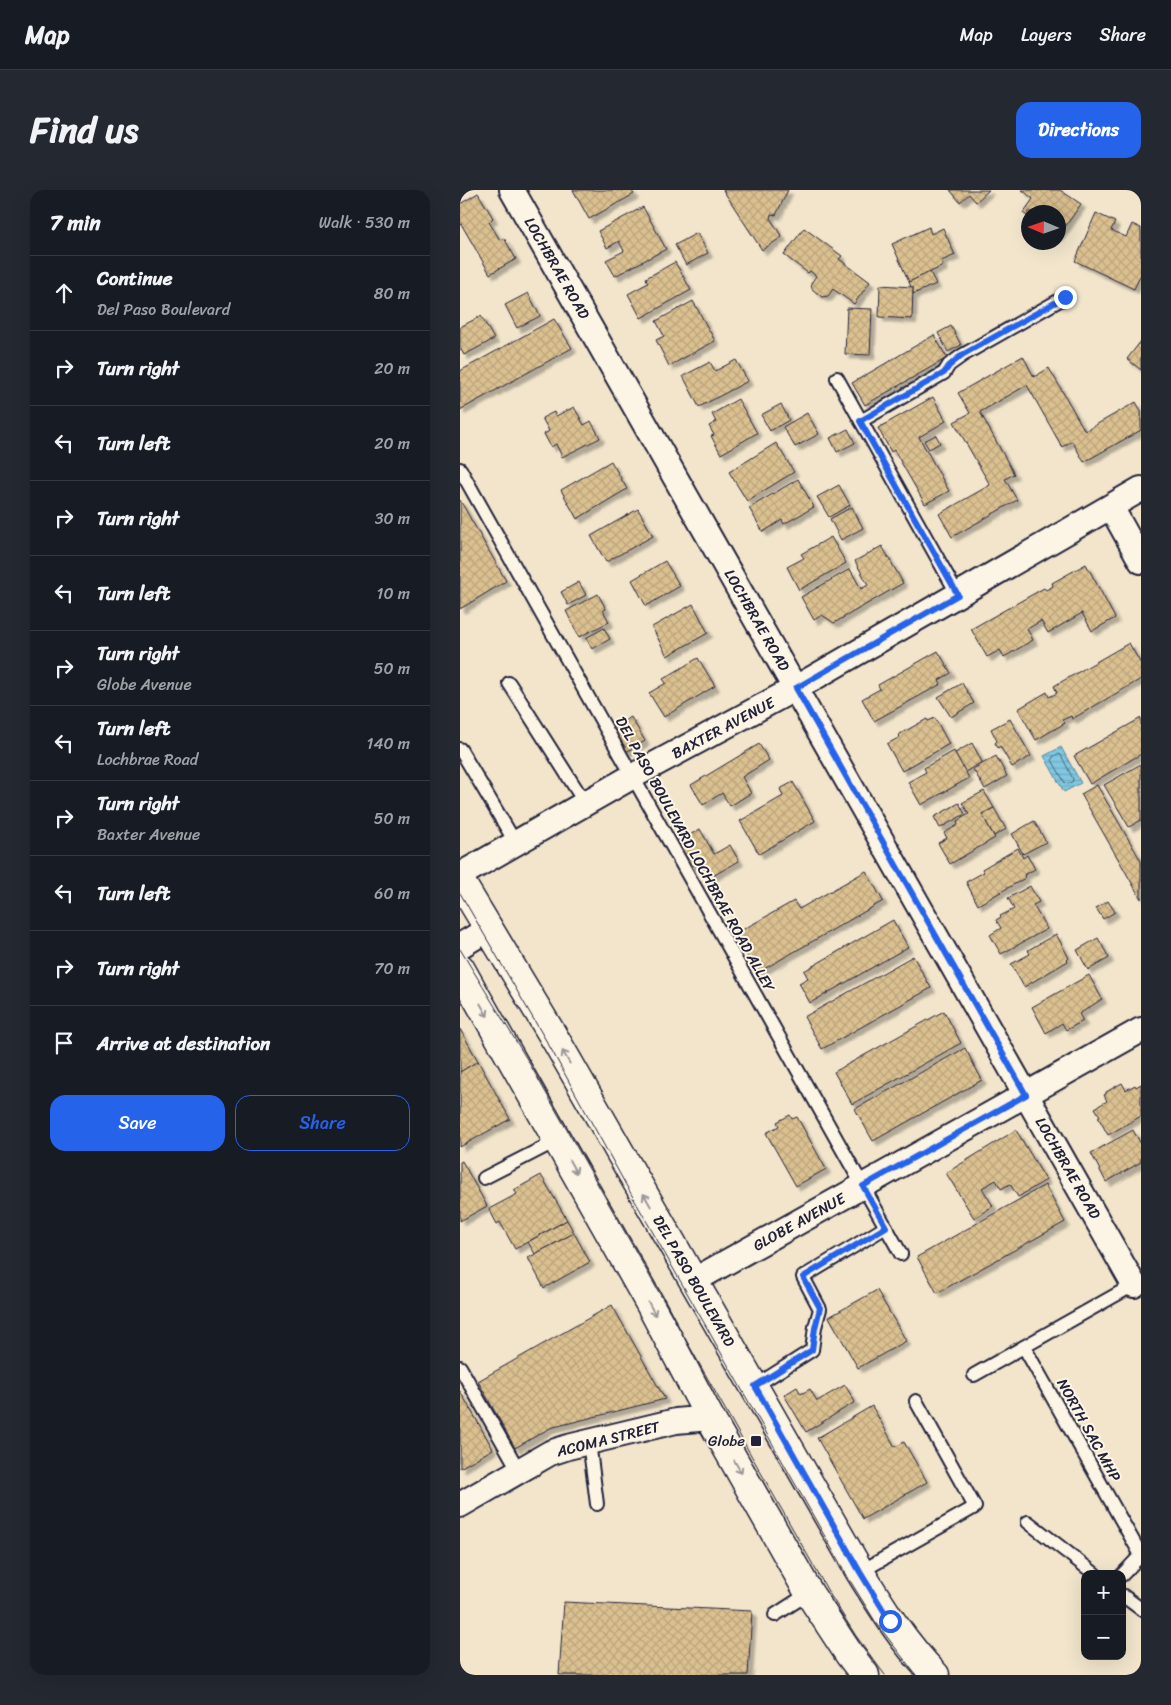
<!DOCTYPE html>
<meta charset="utf-8">
<style>
:root{--surface:#171b24;--page:#242831;--text:#f1f3f6;--muted:#9ea1a6;--line:#363941;--accent:#2563eb}
body{margin:0;font-family:Sriracha,sans-serif;background:var(--page);color:var(--text)}
.controls{position:absolute;right:15px;bottom:15px;display:grid;overflow:hidden;border-radius:10px;box-shadow:0 5px 20px #0002}
.controls button{width:45px;height:45px;display:grid;place-items:center;padding:0;border:0;border-bottom:1px solid var(--line);background:var(--surface);color:var(--text);font:25px sans-serif}
.compass{position:absolute;left:561px;top:15px;width:45px;height:45px;border-radius:50%;background:var(--surface);box-shadow:0 5px 20px #0002;rotate:272deg}
.stop{position:absolute;width:15px;height:15px;margin:-11px;border:4px solid #2563eb;border-radius:50%;background:#fff}
.stop.end{background:#2563eb;border-color:#fff;box-shadow:0 1px 5px #0008}
.list{margin:0;padding:0;list-style:none}
h2{display:flex;justify-content:space-between;align-items:center;height:65px;margin:0;padding:0 20px;font-size:21px}
h2 small{font-size:16px;font-weight:400;color:var(--muted)}
.list li{display:grid;grid-template-columns:32px 1fr auto;gap:15px;align-items:center;box-sizing:border-box;height:75px;padding:0 20px;border-top:1px solid var(--line)}
.list b{display:block;font-size:19px;white-space:nowrap}
.list p{margin:0;font-size:16px;white-space:nowrap;color:var(--muted)}
.list em{font-size:16px;font-style:normal;color:var(--muted)}
.actions{display:flex;gap:10px;padding:15px 20px}
.actions a{flex:1;padding:11px 0;border:1px solid var(--accent);border-radius:15px;text-align:center;font-size:18px;color:var(--accent)}
.actions .main{background:var(--accent);color:#fff}
.icon{flex:none;width:28px;height:28px;fill:none;stroke:currentColor;stroke-width:2;stroke-linecap:round;stroke-linejoin:round}
.map{position:relative;flex:none;width:681px;height:1485px;overflow:hidden;border-radius:15px}
header{display:flex;align-items:center;gap:30px;box-sizing:border-box;height:70px;padding:0 25px;background:var(--surface);border-bottom:1px solid var(--line)}
header strong{font-size:24px}
nav{display:flex;gap:28px;margin-inline-start:auto;font-size:18px}
.intro{display:flex;align-items:center;justify-content:space-between;box-sizing:border-box;height:120px;padding:0 30px}
h1{margin:0;font-size:35px}
.button{padding:12px 22px;border-radius:15px;background:var(--accent);color:#fff;font-size:18px;font-weight:700}
main{display:flex;gap:30px;padding:0 30px}
aside{flex:1;background:var(--surface);border-radius:15px;box-shadow:0 5px 20px #0002}
.map>svg:first-child{display:block}
</style>
<header>
<strong>Map</strong>
<nav><a>Map</a><a>Layers</a><a>Share</a></nav>
</header>
<div class="intro"><h1>Find us</h1><a class="button">Directions</a></div>
<main>
<aside>
<h2>7 min<small>Walk · 530 m</small></h2>
<ul class="list">
<li><svg class="icon" aria-label="ahead" viewBox="0 0 24 24"><path d="M12 20V5M6 11l6-6 6 6"/></svg><div><b>Continue</b><p>Del Paso Boulevard</p></div><em>80 m</em></li>
<li><svg class="icon" aria-label="right" viewBox="0 0 24 24"><path d="M7 20v-9h11M14 6l5 5-5 5"/></svg><div><b>Turn right</b></div><em>20 m</em></li>
<li><svg class="icon" aria-label="left" viewBox="0 0 24 24"><path d="M17 20v-9H6M10 6l-5 5 5 5"/></svg><div><b>Turn left</b></div><em>20 m</em></li>
<li><svg class="icon" aria-label="right" viewBox="0 0 24 24"><path d="M7 20v-9h11M14 6l5 5-5 5"/></svg><div><b>Turn right</b></div><em>30 m</em></li>
<li><svg class="icon" aria-label="left" viewBox="0 0 24 24"><path d="M17 20v-9H6M10 6l-5 5 5 5"/></svg><div><b>Turn left</b></div><em>10 m</em></li>
<li><svg class="icon" aria-label="right" viewBox="0 0 24 24"><path d="M7 20v-9h11M14 6l5 5-5 5"/></svg><div><b>Turn right</b><p>Globe Avenue</p></div><em>50 m</em></li>
<li><svg class="icon" aria-label="left" viewBox="0 0 24 24"><path d="M17 20v-9H6M10 6l-5 5 5 5"/></svg><div><b>Turn left</b><p>Lochbrae Road</p></div><em>140 m</em></li>
<li><svg class="icon" aria-label="right" viewBox="0 0 24 24"><path d="M7 20v-9h11M14 6l5 5-5 5"/></svg><div><b>Turn right</b><p>Baxter Avenue</p></div><em>50 m</em></li>
<li><svg class="icon" aria-label="left" viewBox="0 0 24 24"><path d="M17 20v-9H6M10 6l-5 5 5 5"/></svg><div><b>Turn left</b></div><em>60 m</em></li>
<li><svg class="icon" aria-label="right" viewBox="0 0 24 24"><path d="M7 20v-9h11M14 6l5 5-5 5"/></svg><div><b>Turn right</b></div><em>70 m</em></li>
<li><svg class="icon" aria-label="arrive" viewBox="0 0 24 24"><path d="M6 21V4h12l-3 4 3 4H6"/></svg><div><b>Arrive at destination</b></div></li>
</ul>
<div class="actions"><a class="main">Save</a><a>Share</a></div>
</aside>
<div class="map">
<svg width="681" height="1485" viewBox="0 0 681 1485">
<defs>
<pattern id="water-rules" width="6" height="5" patternUnits="userSpaceOnUse" patternTransform="scale(1.25)"><rect width="6" height="5" fill="#80c8e1"/><path d="M0 2.5h6" fill="none" stroke="#6eacc2"/></pattern>
<pattern id="building-cross-hatch" width="8" height="8" patternUnits="userSpaceOnUse" patternTransform="scale(1.25)"><rect width="8" height="8" fill="#dbc090"/><path d="M0 0l8 8M0 8l8-8" fill="none" stroke="#bca57d"/></pattern>
<filter id="shadow"><feDropShadow dx="4.5" dy="4.5" stdDeviation="1" flood-color="#0004"/></filter>
</defs>
<rect width="100%" height="100%" fill="#f2e5cc"/>
<filter id="ink" filterUnits="userSpaceOnUse"><feTurbulence type="fractalNoise" baseFrequency=".02" numOctaves="2"/><feDisplacementMap in="SourceGraphic" scale="10" xChannelSelector="R" yChannelSelector="G"/><feConvolveMatrix kernelMatrix="1 2 1 2 8 2 1 2 1" color-interpolation-filters="sRGB"/></filter>
<g filter="url(#ink)">
<polygon fill="url(#water-rules)" stroke="#5a869f" points="601,557 621,593 604,602 584,566"/>
<g fill="none" stroke-linecap="round" stroke-linejoin="round">
<polygon stroke="#48647d" stroke-width="1" points="598,564 601,565 613,589 613,591 608,594 605,593 592,570 593,567"/>
</g>
<g fill="url(#building-cross-hatch)" stroke="#22223b" filter="url(#shadow)">
<polygon points="113,0 171,0 174,4 129,29"/>
<polygon points="263,0 328,0 316,25 311,24 310,28 322,47 302,60"/>
<polygon points="490,0 529,0 516,12 509,4 500,12"/>
<polygon points="562,0 600,0 621,14 598,47 598,22 568,22 568,27 563,23 573,9"/>
<polygon points="18,3 33,28 29,32 40,50 44,48 56,69 30,84 0,32 0,14"/>
<polygon points="183,17 206,59 155,86 146,70 164,61 159,51 147,58 138,41"/>
<polygon points="636,23 655,32 651,40 666,47 672,34 681,38 681,84 674,99 615,71"/>
<polygon points="469,37 471,44 483,38 495,65 481,71 483,76 449,92 432,54"/>
<polygon points="344,38 382,66 379,69 410,92 394,114 373,99 368,106 362,107 352,99 351,93 356,86 350,81 348,83 324,65"/>
<polygon points="237,43 248,63 226,75 215,55"/>
<polygon points="215,72 231,100 181,128 168,104 188,93 186,88"/>
<polygon points="470,82 476,94 453,104 453,97 451,97 449,92"/>
<polygon points="420,95 453,97 452,129 419,127"/>
<polygon points="68,103 80,126 57,138 45,115"/>
<polygon points="233,111 255,151 209,176 196,150 204,146 196,131"/>
<polygon points="387,118 412,119 410,165 385,164"/>
<polygon points="21,126 34,149 4,165 0,158 0,137"/>
<polygon points="94,129 112,158 0,220 0,181"/>
<polygon points="491,136 501,155 488,162 478,143"/>
<polygon points="474,145 487,168 405,215 392,193"/>
<polygon points="681,151 681,180 667,169"/>
<polygon points="563,166 574,187 589,178 625,241 676,212 681,221 681,240 624,272 612,251 602,257 567,195 520,222 554,284 545,289 557,310 492,347 479,324 530,295 494,232 510,223 498,203"/>
<polygon points="276,170 288,191 239,217 223,186 250,172 255,181"/>
<polygon points="473,207 486,231 459,247 489,301 465,314 434,260 431,262 418,238"/>
<polygon points="278,209 297,243 261,264 251,246 254,245 249,236 256,232 252,224"/>
<polygon points="321,214 329,230 310,241 301,225"/>
<polygon points="114,217 124,235 131,231 140,248 102,267 96,254 91,257 84,244 89,241 82,228 94,222 96,226"/>
<polygon points="347,223 359,244 335,257 323,237"/>
<polygon points="388,239 395,253 377,262 370,248"/>
<polygon points="476,245 480,253 469,259 464,251"/>
<polygon points="316,253 334,282 287,311 269,282"/>
<polygon points="151,271 167,299 117,329 101,300"/>
<polygon points="338,289 354,317 324,334 322,330 303,342 289,318"/>
<polygon points="379,295 390,315 369,327 357,307"/>
<polygon points="0,310 46,391 0,419"/>
<polygon points="392,317 403,338 381,350 370,329"/>
<polygon points="178,319 193,346 146,372 131,346"/>
<polygon points="371,347 386,373 339,400 327,377 344,368 341,364"/>
<polygon points="422,356 443,393 374,433 362,425 354,430 341,407 390,379 401,399 408,395 395,371"/>
<polygon points="205,371 220,396 186,416 172,390"/>
<polygon points="626,374 655,428 632,441 622,423 588,443 581,431 567,439 573,450 544,467 540,460 527,467 511,439 584,398 586,400 593,396 592,393"/>
<polygon points="119,392 126,405 108,415 101,402"/>
<polygon points="138,404 146,419 143,420 149,432 119,447 106,421"/>
<polygon points="233,414 248,443 207,466 192,437"/>
<polygon points="144,438 150,449 132,459 126,448"/>
<polygon points="669,453 681,474 681,489 612,529 611,526 602,530 605,533 576,550 558,519 587,502 589,507 597,503 594,496"/>
<polygon points="478,461 491,483 479,490 481,494 414,531 402,509 420,499 418,495"/>
<polygon points="238,468 255,496 204,527 189,503 206,493 203,489"/>
<polygon points="502,493 514,513 491,527 478,507"/>
<polygon points="171,527 185,551 166,562 152,538"/>
<polygon points="475,528 489,554 442,581 427,554 440,547 438,545 467,529 468,531"/>
<polygon points="681,528 681,564 630,594 614,566"/>
<polygon points="550,529 571,566 552,577 540,556 538,558 535,553 537,551 531,539"/>
<polygon points="512,553 522,572 505,582 495,563"/>
<polygon points="299,554 309,570 282,587 291,603 270,616 262,603 243,615 231,595"/>
<polygon points="494,561 509,588 461,615 448,592 466,582 464,578"/>
<polygon points="536,566 547,586 525,599 513,579"/>
<polygon points="681,574 681,630 669,637 644,595"/>
<polygon points="333,592 355,631 299,664 280,631 323,606 320,599"/>
<polygon points="637,595 681,671 681,709 621,604"/>
<polygon points="524,601 534,618 522,624 535,648 490,674 478,653 487,648 484,643 498,635 497,631 509,624 502,613"/>
<polygon points="499,613 505,624 480,638 474,627"/>
<polygon points="534,618 546,639 534,646 522,624"/>
<polygon points="574,631 586,652 563,664 552,644"/>
<polygon points="240,639 254,664 270,655 279,671 249,688 240,672 230,677 217,652"/>
<polygon points="558,658 563,668 567,665 575,679 564,685 565,688 518,715 506,692 524,682 522,679"/>
<polygon points="406,681 423,711 297,783 275,744 334,711 339,719"/>
<polygon points="570,696 579,712 573,715 587,739 541,764 530,745 541,738 536,730 541,727 540,726 554,719 548,708"/>
<polygon points="648,711 655,722 643,729 636,718"/>
<polygon points="433,730 448,757 350,813 339,793 348,788 344,781"/>
<polygon points="596,744 609,768 607,770 608,771 564,797 551,774 570,764 568,760"/>
<polygon points="638,748 649,768 628,780 617,760"/>
<polygon points="453,766 471,798 362,859 344,827"/>
<polygon points="629,785 642,809 619,824 623,831 606,840 602,833 586,843 572,817"/>
<polygon points="484,821 501,853 392,914 374,882"/>
<polygon points="0,839 18,871 0,882"/>
<polygon points="505,858 522,890 413,951 395,919"/>
<polygon points="18,871 50,929 0,957 0,882"/>
<polygon points="662,893 666,900 675,895 676,897 681,894 681,926 648,945 638,927 640,926 635,918 647,911 644,905 646,904 646,902"/>
<polygon points="330,925 332,929 337,927 366,979 336,996 306,943 319,936 317,932"/>
<polygon points="556,940 586,990 558,1007 550,994 541,999 536,990 522,998 533,1016 514,1028 486,983"/>
<polygon points="673,940 681,954 681,972 646,992 631,963"/>
<polygon points="2,971 27,1016 0,1031 0,972"/>
<polygon points="81,985 107,1030 55,1059 40,1032 37,1034 29,1019 57,1004 54,1000"/>
<polygon points="585,995 605,1032 477,1103 457,1067"/>
<polygon points="107,1030 114,1043 75,1064 68,1052"/>
<polygon points="114,1043 130,1072 84,1098 68,1068"/>
<polygon points="417,1100 446,1151 398,1178 369,1127"/>
<polygon points="152,1115 205,1209 90,1238 55,1258 18,1191"/>
<polygon points="385,1195 395,1212 346,1242 324,1205 337,1197 341,1204 350,1199 357,1211"/>
<polygon points="0,1201 33,1259 0,1278"/>
<polygon points="412,1216 435,1257 444,1252 467,1292 403,1329 357,1248"/>
<polygon points="104,1412 292,1421 288,1485 99,1485"/>
</g>
<g fill="none" stroke-linecap="round" stroke-linejoin="round">
<g stroke="#22223b" stroke-width="16">
<g id="service">
<polyline points="377,188 498,405"/>
<polyline points="401,231 484,183 489,175 503,165 605,107"/>
<polyline points="0,279 441,1064"/>
<polyline points="49,493 125,613"/>
<polyline points="0,559 55,652"/>
<polyline points="24,988 98,950"/>
<polyline points="564,1157 681,1365 662,1385"/>
<polyline points="0,1177 59,1281"/>
<polyline points="514,1185 677,1093"/>
<polyline points="295,1196 352,1160 355,1137 360,1119 343,1087 426,1037"/>
<polyline points="129,1252 137,1314"/>
<polyline points="568,1332 635,1384"/>
<polyline points="400,1382 515,1317 456,1211"/>
<polyline points="662,1405 681,1419"/>
<polyline points="315,1425 349,1403"/>
</g>
</g>
<g stroke="#22223b" stroke-width="28">
<g id="minor">
<polyline points="52,0 674,1095"/>
<polyline points="651,317 681,371"/>
<polyline points="0,685 173,586 336,498 681,299"/>
<polyline points="0,756 30,738"/>
<polyline points="233,1091 681,840"/>
<polyline points="0,1315 90,1263 108,1257 216,1231 250,1228"/>
</g>
</g>
<g stroke="#22223b" stroke-width="31">
<g id="secondary">
<path d="M0 691 98 854 400 1382C423 1419 444 1453 475 1485"/>
<polyline points="0,778 190,1114 250,1228 349,1403 389,1464 405,1485"/>
</g>
</g>
<use href="#service" stroke="#fcf5e5" stroke-width="12"/>
<use href="#minor" stroke="#fcf5e5" stroke-width="24"/>
<use href="#secondary" stroke="#fcf5e5" stroke-width="28"/>
<g stroke="#22223b" stroke-width="1">
<polyline points="0,703 91,859 166,995 389,1389 415,1431 456,1485"/>
<polyline points="0,759 68,871 369,1403 396,1446 425,1485"/>
</g>
</g>
<defs><path id="oneway-shaft" d="M-6 0H5M1.5-3L5.5 0L1.5 3" fill="none" stroke-width="1.6" stroke-linecap="round" stroke-linejoin="round" transform="scale(1.25)"/></defs>
<g stroke="#9a9698">
<use href="#oneway-shaft" transform="translate(24 820) rotate(60)"/>
<use href="#oneway-shaft" transform="translate(106 867) rotate(-120)"/>
<use href="#oneway-shaft" transform="translate(113 977) rotate(61)"/>
<use href="#oneway-shaft" transform="translate(187 1010) rotate(-120)"/>
<use href="#oneway-shaft" transform="translate(192 1119) rotate(62)"/>
<use href="#oneway-shaft" transform="translate(278 1277) rotate(60)"/>
</g>
</g>
<g fill="none" stroke-linecap="round" stroke-linejoin="round" filter="url(#ink)">
<polyline stroke="#2563eb" stroke-width="6" points="430,1431 400,1382 295,1196 352,1160 355,1138 360,1118 343,1087 426,1037 403,996 566,905 336,498 498,405 400,231 484,183 489,176 502,165 605,107"/>
</g>
<rect fill="#22223b" stroke="#fcf5e5" stroke-width="2" x="290" y="1245" width="12" height="12" rx="2.5"/>
<g text-anchor="middle" stroke-width="4" stroke-linejoin="round" paint-order="stroke">
<g font-size="15" fill="#22223b" stroke="#fcf5e5">
<text transform="translate(97 78) rotate(60)" y="5">LOCHBRAE ROAD</text>
<text transform="translate(297 430) rotate(60)" y="5">LOCHBRAE ROAD</text>
<text transform="translate(263 538) rotate(-28)" y="5">BAXTER AVENUE</text>
<text transform="translate(235 664) rotate(61)" y="5">DEL PASO BOULEVARD LOCHBRAE ROAD ALLEY</text>
<text transform="translate(608 978) rotate(60)" y="5">LOCHBRAE ROAD</text>
<text transform="translate(339 1032) rotate(-29)" y="5">GLOBE AVENUE</text>
<text transform="translate(234 1091) rotate(60)" y="5">DEL PASO BOULEVARD</text>
<text transform="translate(629 1240) rotate(61)" y="5">NORTH SAC MHP</text>
<text transform="translate(148 1249) rotate(-14)" y="5">ACOMA STREET</text>
</g>
<g font-size="15" fill="#22223b" stroke="#fcf5e5" text-anchor="end">
<text x="285" y="1256">Globe</text>
</g>
</g>
</svg>
<div class="controls">
<button>+</button>
<button>−</button>
</div>
<svg class="compass" viewBox="-18 -18 36 36"><path d="M0-13l5 13h-10z" fill="#e53935"/><path d="M0 13l5-13h-10z" fill="#9ea1a6"/></svg>
<div class="stop" style="left:430px;top:1431px"></div>
<div class="stop end" style="left:605px;top:107px"></div>
</div>
</main>
